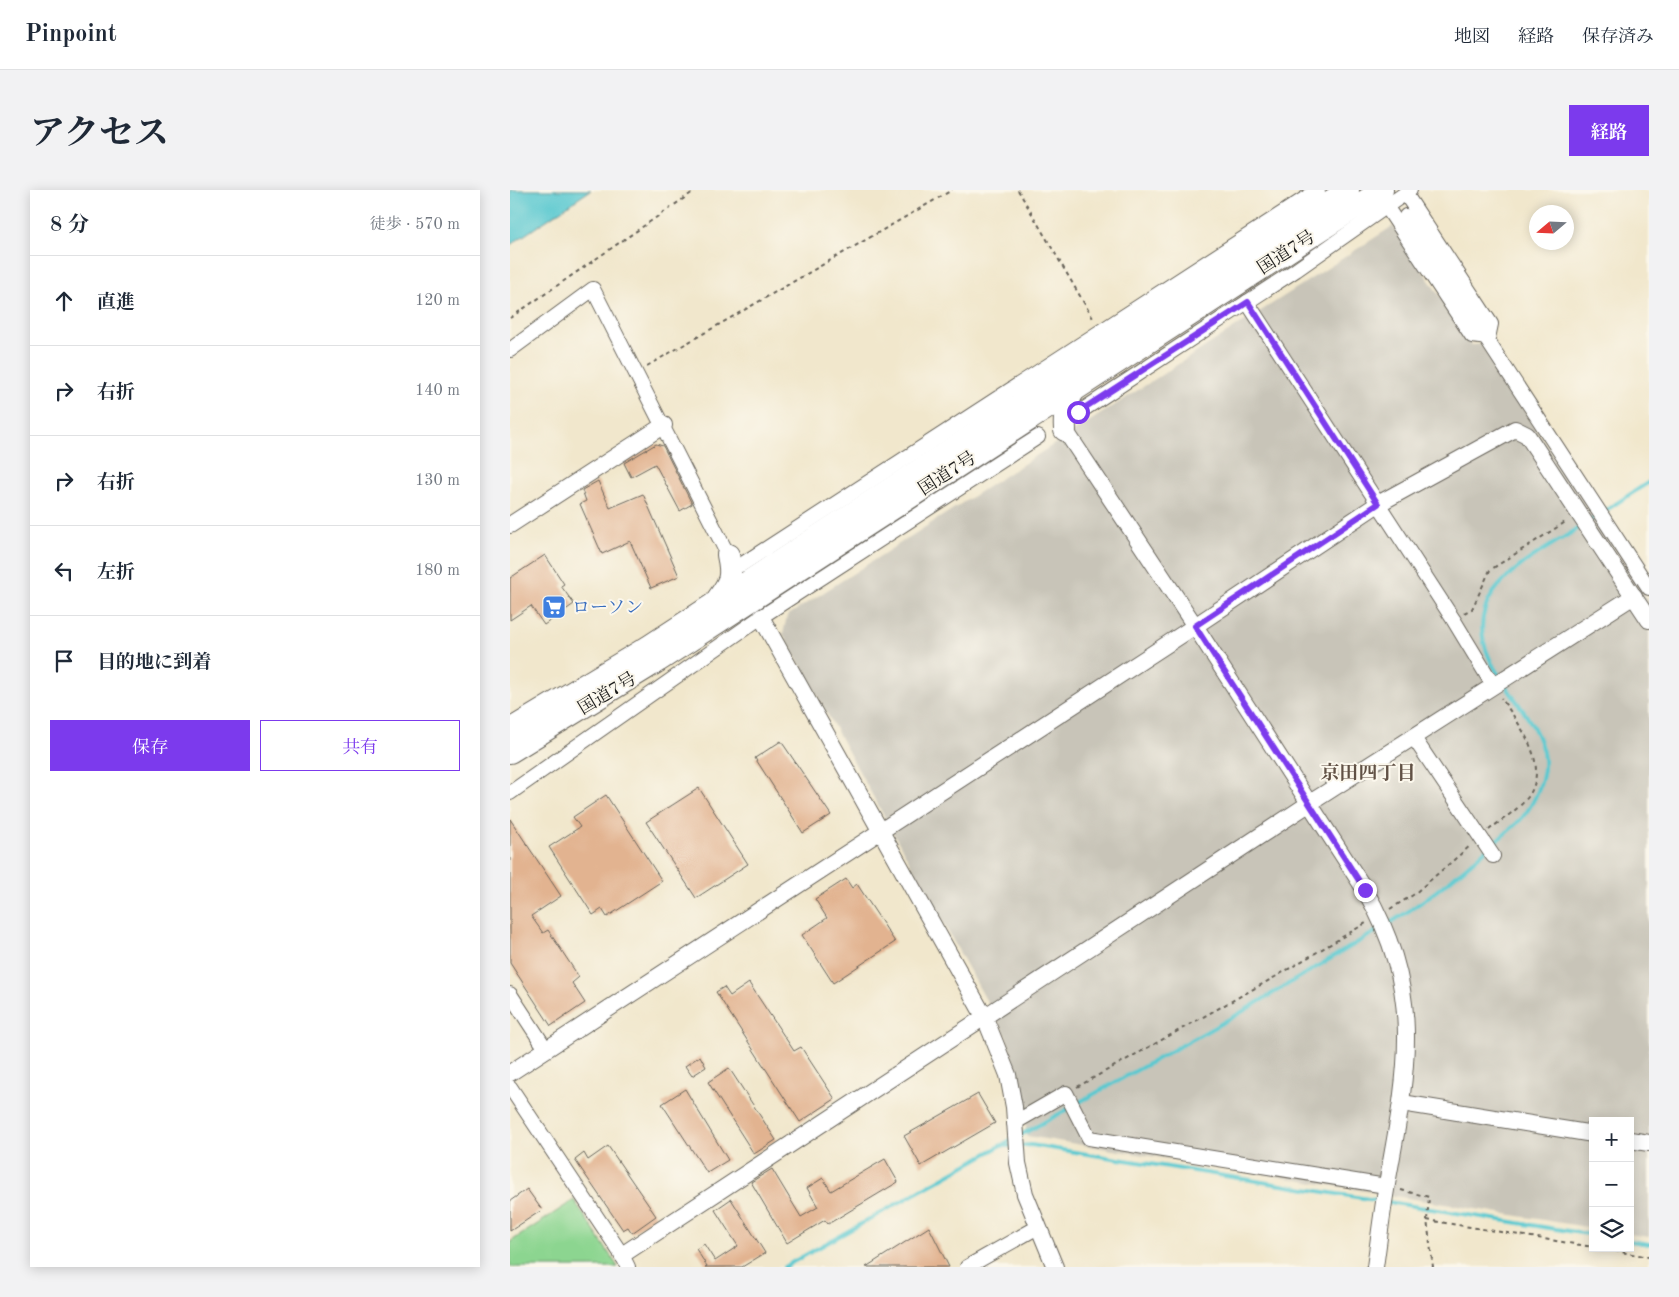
<!DOCTYPE html>
<html lang="ja">
<meta charset="utf-8">
<style>
:root{--surface:#fff;--page:#f2f2f3;--text:#1f2937;--muted:#747a83;--line:#e0e1e3;--accent:#7c3aed}
body{margin:0;font-family:"Old Standard TT","Noto Serif JP",serif;background:var(--page);color:var(--text)}
.controls{position:absolute;right:15px;bottom:15px;display:grid;overflow:hidden;border-radius:0px;box-shadow:0 2px 12px #0003}
.controls button{width:45px;height:45px;display:grid;place-items:center;padding:0;border:0;border-bottom:1px solid var(--line);background:var(--surface);color:var(--text);font:25px sans-serif}
.compass{position:absolute;left:1019px;top:15px;width:45px;height:45px;border-radius:50%;background:var(--surface);box-shadow:0 2px 12px #0003;rotate:251deg}
.stop{position:absolute;width:15px;height:15px;margin:-11px;border:4px solid #7c3aed;border-radius:50%;background:#fff}
.stop.end{background:#7c3aed;border-color:#fff;box-shadow:0 1px 5px #0008}
.list{margin:0;padding:0;list-style:none}
h2{display:flex;justify-content:space-between;align-items:center;height:65px;margin:0;padding:0 20px;font-size:21px}
h2 small{font-size:16px;font-weight:400;color:var(--muted)}
.list li{display:grid;grid-template-columns:32px 1fr auto;gap:15px;align-items:center;box-sizing:border-box;height:90px;padding:0 20px;border-top:1px solid var(--line)}
.list b{display:block;font-size:19px;white-space:nowrap}
.list em{font-size:16px;font-style:normal;color:var(--muted)}
.actions{display:flex;gap:10px;padding:15px 20px}
.actions a{flex:1;padding:11px 0;border:1px solid var(--accent);border-radius:0px;text-align:center;font-size:18px;color:var(--accent)}
.actions .main{background:var(--accent);color:#fff}
.icon{flex:none;width:28px;height:28px;fill:none;stroke:currentColor;stroke-width:2;stroke-linecap:round;stroke-linejoin:round}
.map{position:relative;flex:none;width:1139px;height:1077px;overflow:hidden;border-radius:0px}
header{display:flex;align-items:center;gap:30px;box-sizing:border-box;height:70px;padding:0 25px;background:var(--surface);border-bottom:1px solid var(--line)}
header strong{font-size:24px}
nav{display:flex;gap:28px;margin-inline-start:auto;font-size:18px}
.intro{display:flex;align-items:center;justify-content:space-between;box-sizing:border-box;height:120px;padding:0 30px}
h1{margin:0;font-size:35px}
.button{padding:12px 22px;border-radius:0px;background:var(--accent);color:#fff;font-size:18px;font-weight:700}
main{display:flex;gap:30px;padding:0 30px}
aside{flex:1;background:var(--surface);border-radius:0px;box-shadow:0 2px 12px #0003}
.map>svg:first-child{display:block}
</style>
<header>
<strong>Pinpoint</strong>
<nav><a>地図</a><a>経路</a><a>保存済み</a></nav>
</header>
<div class="intro"><h1>アクセス</h1><a class="button">経路</a></div>
<main>
<aside>
<h2>8 分<small>徒歩 · 570 m</small></h2>
<ul class="list">
<li><svg class="icon" aria-label="ahead" viewBox="0 0 24 24"><path d="M12 20V5M6 11l6-6 6 6"/></svg><div><b>直進</b></div><em>120 m</em></li>
<li><svg class="icon" aria-label="right" viewBox="0 0 24 24"><path d="M7 20v-9h11M14 6l5 5-5 5"/></svg><div><b>右折</b></div><em>140 m</em></li>
<li><svg class="icon" aria-label="right" viewBox="0 0 24 24"><path d="M7 20v-9h11M14 6l5 5-5 5"/></svg><div><b>右折</b></div><em>130 m</em></li>
<li><svg class="icon" aria-label="left" viewBox="0 0 24 24"><path d="M17 20v-9H6M10 6l-5 5 5 5"/></svg><div><b>左折</b></div><em>180 m</em></li>
<li><svg class="icon" aria-label="arrive" viewBox="0 0 24 24"><path d="M6 21V4h12l-3 4 3 4H6"/></svg><div><b>目的地に到着</b></div></li>
</ul>
<div class="actions"><a class="main">保存</a><a>共有</a></div>
</aside>
<div class="map">
<svg width="1139" height="1077" viewBox="0 0 1139 1077">
<rect width="100%" height="100%" fill="#fbf7ec"/>
<filter id="ink" filterUnits="userSpaceOnUse"><feTurbulence type="fractalNoise" baseFrequency=".02" numOctaves="2"/><feDisplacementMap in="SourceGraphic" scale="10" xChannelSelector="R" yChannelSelector="G"/><feConvolveMatrix kernelMatrix="1 2 1 2 8 2 1 2 1" color-interpolation-filters="sRGB"/></filter>
<filter id="wash" filterUnits="userSpaceOnUse"><feTurbulence type="fractalNoise" baseFrequency=".0096" numOctaves="4" result="noise"/><feDisplacementMap in="SourceGraphic" scale="20" xChannelSelector="R" yChannelSelector="G"/><feGaussianBlur stdDeviation="1.12" result="paint"/><feColorMatrix in="noise" values="0 0 0 0 0 0 0 0 0 0 0 0 0 0 0 0 0 1.4 0 .05"/><feComposite in="paint" operator="in"/></filter>
<g filter="url(#wash)">
<rect width="100%" height="100%" fill="#f1e7cc"/>
<polygon fill="#c8c4b8" points="883,36 962,155 971,154 1139,412 1139,1047 1120,1044 1120,931 1083,931 1083,1038 517,946 512,905 496,846 273,444 277,426"/>
<polygon fill="#8cd590" stroke="#547856" points="64,1010 108,1077 0,1077 0,1052"/>
<polygon fill="#5cc9d0" stroke="#3c7276" points="0,0 81,0 0,55"/>
<g fill="none" stroke-linecap="round" stroke-linejoin="round">
<g stroke="#5cc9d0" stroke-width="4">
<polyline points="1078,332 1139,292"/>
<path d="M990 487C936 406 1015 373 1072 336"/>
<path d="M878 734C914 713 949 684 980 656 991 647 1003 638 1012 628 1024 614 1036 588 1034 569 1031 540 1009 516 994 493"/>
<polyline points="566,914 730,823 870,739"/>
<polyline points="509,946 560,918"/>
<polyline points="490,956 501,950"/>
<polyline points="510,956 521,955 871,1011"/>
<polyline points="878,1012 1083,1045"/>
<polyline points="1120,1051 1139,1054"/>
<polyline points="274,1077 490,956 503,956"/>
</g>
</g>
<g id="blocks">
<g fill="#e2b390">
<polygon points="146,254 153,256 182,314 170,321 145,274 121,287 114,273"/>
<polygon points="88,291 100,318 133,304 169,386 141,398 120,351 92,364 70,314 76,311 72,300"/>
<polygon points="35,365 54,394 51,396 64,414 34,435 21,416 0,430 0,388"/>
<polygon points="271,551 321,625 293,643 245,568"/>
<polygon points="189,598 238,674 186,708 136,632"/>
<polygon points="96,605 152,691 97,727 92,719 83,725 39,657 70,637 63,627"/>
<polygon points="0,629 51,706 21,726 33,743 38,740 69,787 62,793 75,813 41,836 0,773"/>
<polygon points="336,689 342,698 347,694 385,752 323,793 292,745 317,728 305,709"/>
<polygon points="239,793 284,861 291,857 325,909 290,932 206,802 214,797 220,806"/>
<polygon points="190,866 196,877 182,886 175,876"/>
<polygon points="219,878 266,950 244,964 198,892"/>
<polygon points="175,899 218,970 197,983 152,914"/>
<polygon points="468,904 485,933 411,976 394,946"/>
<polygon points="98,956 146,1026 122,1043 118,1037 113,1040 65,970 74,963 78,970"/>
<polygon points="375,969 388,992 318,1034 315,1030 277,1053 241,992 262,979 291,1027 308,1017 297,998 313,988 321,1001"/>
<polygon points="17,999 32,1020 0,1041 0,1011"/>
<polygon points="221,1009 255,1063 232,1077 195,1077 197,1076 186,1059 194,1054 205,1071 228,1056 205,1020"/>
<polygon points="419,1037 439,1077 356,1077"/>
</g>
</g>
</g>
<g filter="url(#ink)">
<use href="#blocks" fill-opacity="0" stroke="#67635a" stroke-width="1"/>
<g fill="none" stroke-linecap="round" stroke-linejoin="round">
<g stroke="#67635a" stroke-width="16">
<g id="minor">
<polyline points="895,3 981,134 978,148"/>
<polyline points="876,16 962,146 978,148"/>
<polyline points="896,26 1139,398"/>
<polyline points="737,112 943,429 983,495"/>
<polyline points="0,160 83,99 218,365"/>
<polyline points="568,223 786,80 900,0"/>
<polyline points="231,375 808,0"/>
<polyline points="904,548 983,666"/>
<polyline points="0,603 251,427 528,247"/>
<polyline points="0,804 36,859"/>
<polyline points="0,897 112,1065 118,1077"/>
<polyline points="504,933 556,903 579,948 876,996"/>
<polyline points="457,1077 528,1037"/>
</g>
</g>
<g stroke="#67635a" stroke-width="18">
<g id="tertiary">
<path d="M555 240 685 436 855 700C915 804 897 883 877 994 872 1022 869 1049 865 1077"/>
<polyline points="0,335 154,235"/>
<polyline points="251,427 475,828 498,885 504,917 508,973 515,1004 545,1077"/>
<polyline points="0,883 685,436 868,314 1005,239 1017,245 1139,430"/>
<polyline points="892,913 1083,944"/>
<polyline points="1120,950 1139,953"/>
<polyline points="112,1065 800,613 1124,406"/>
</g>
</g>
<g stroke="#67635a" stroke-width="24">
<g id="trunk">
<path d="M555 240C554 224 556 214 564 200"/>
<path d="M207 410C220 392 223 388 218 365"/>
<polyline points="0,540 138,457 838,0"/>
<polyline points="0,562 148,471 872,0"/>
</g>
</g>
<g stroke="#67635a" stroke-width="2" stroke-dasharray="4 4" stroke-linecap="butt">
<polyline points="508,0 584,130"/>
<polyline points="0,128 186,0"/>
<polyline points="137,176 442,0"/>
<polyline points="954,423 962,419 980,380 1057,331"/>
<path d="M979 640C991 630 1008 620 1018 607 1041 574 1009 534 991 508"/>
<polyline points="880,719 903,705 960,656"/>
<polyline points="567,897 765,787 856,733"/>
<polyline points="891,1000 919,1007 917,1030 923,1077"/>
<polyline points="917,1030 1083,1057"/>
<polyline points="1089,1058 1139,1067"/>
</g>
<use href="#minor" stroke="#fff" stroke-width="14"/>
<use href="#tertiary" stroke="#fff" stroke-width="16"/>
<use href="#trunk" stroke="#fff" stroke-width="22"/>
</g>
</g>
<g fill="none" stroke-linecap="round" stroke-linejoin="round" filter="url(#ink)">
<polyline stroke="#7c3aed" stroke-width="6" points="568,222 738,112 868,314 685,436 855,700"/>
</g>
<defs>
<g id="supermarket-square" transform="scale(1.25)"><rect x="-9" y="-9" width="18" height="18" rx="4" fill="#3f7fe0" stroke="#fbf7ec"/><path d="M-6-5.5h2.5l.6 2H6L4.5 2H-2.5L-4.4-4H-6ZM-1.5 3.2a1.3 1.3 0 1 0 .1 0ZM3 3.2a1.3 1.3 0 1 0 .1 0Z" fill="#fff"/></g>
</defs>
<g fill-rule="evenodd">
<use href="#supermarket-square" x="44" y="417"/>
</g>
<g text-anchor="middle" stroke-width="4" stroke-linejoin="round" paint-order="stroke">
<g font-size="18" fill="#1c1c1c" stroke="#fbf7ec">
<text transform="translate(776 62) rotate(-33)" y="6">国道7号</text>
<text transform="translate(437 283) rotate(-33)" y="6">国道7号</text>
<text transform="translate(97 503) rotate(-31)" y="6">国道7号</text>
</g>
<g font-size="18" fill="#366cbe" stroke="#fbf7ec" text-anchor="start">
<text x="62" y="423">ローソン</text>
</g>
<g font-size="19" font-weight="bold" fill="#615145" stroke="#fbf7ec">
<text x="858" y="589">京田四丁目</text>
</g>
</g>
</svg>
<div class="controls">
<button>+</button>
<button>−</button>
<button><svg class="icon" aria-label="layers" viewBox="0 0 24 24"><path d="M12 4l9 5-9 5-9-5zM3 14l9 5 9-5"/></svg></button>
</div>
<svg class="compass" viewBox="-18 -18 36 36"><path d="M0-13l5 13h-10z" fill="#e53935"/><path d="M0 13l5-13h-10z" fill="#747a83"/></svg>
<div class="stop" style="left:568px;top:222px"></div>
<div class="stop end" style="left:855px;top:700px"></div>
</div>
</main>
